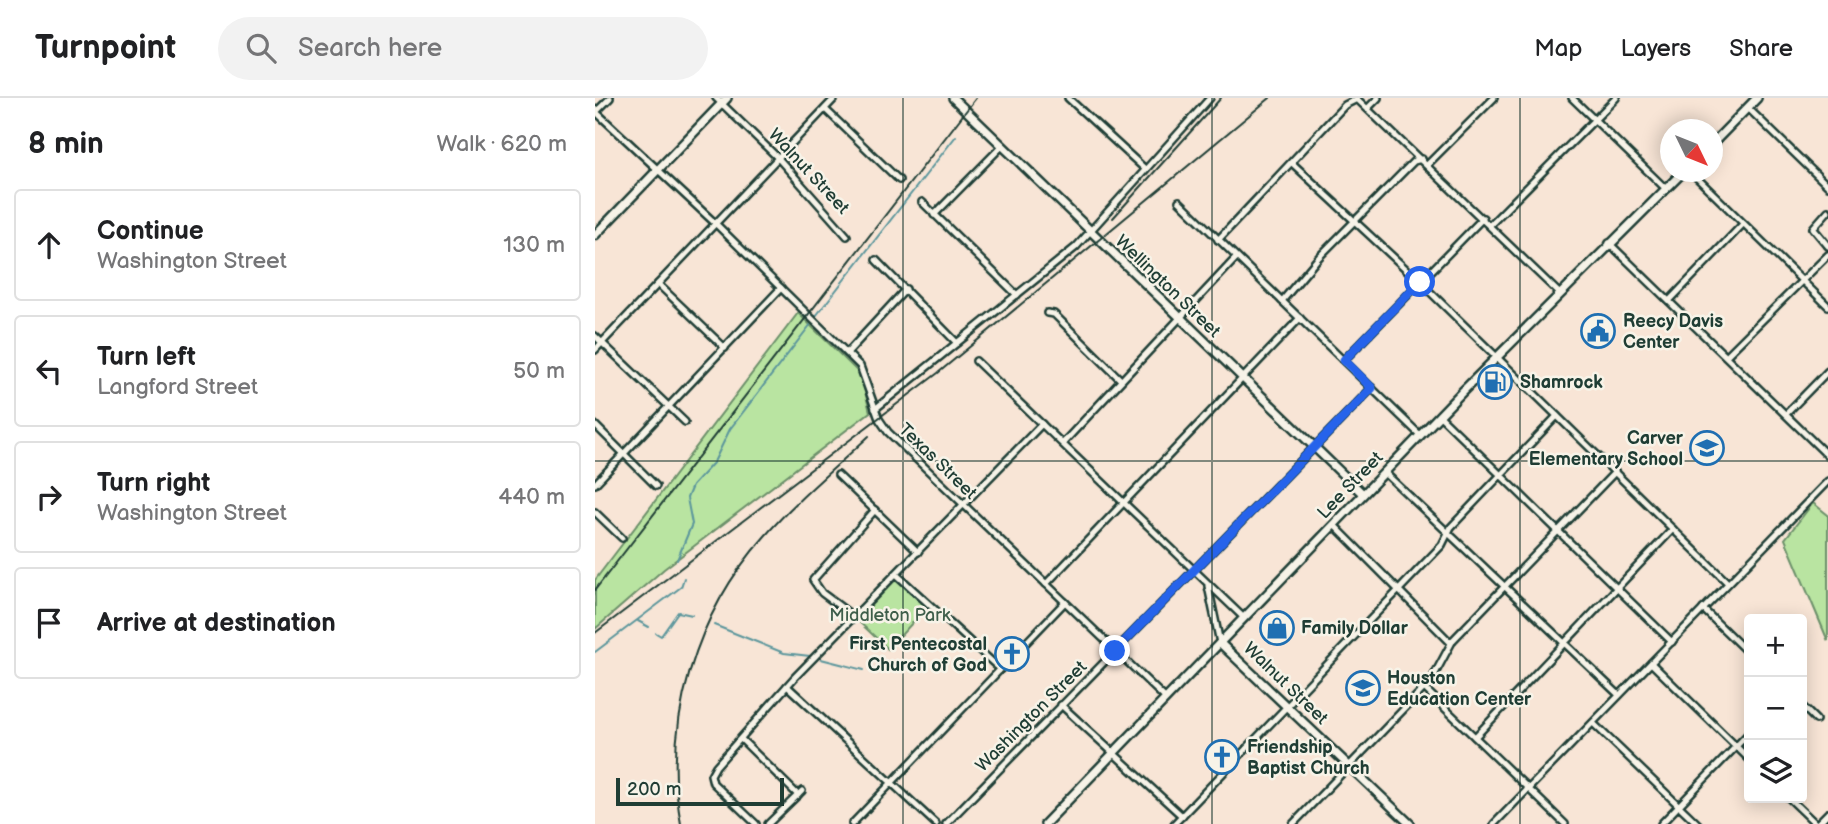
<!DOCTYPE html>
<meta charset="utf-8">
<style>
:root{--surface:#fff;--page:#f2f2f2;--text:#202124;--muted:#757577;--line:#e0e0e0}
body{margin:0;font-family:"Balsamiq Sans",sans-serif;background:var(--page);color:var(--text)}
.controls{position:absolute;right:21px;bottom:21px;display:grid;overflow:hidden;border-radius:7px;box-shadow:0 4px 18px #0003}
.controls button{width:63px;height:63px;display:grid;place-items:center;padding:0;border:0;border-bottom:2px solid var(--line);background:var(--surface);color:var(--text);font:35px sans-serif}
.compass{position:absolute;left:1065px;top:21px;width:63px;height:63px;border-radius:50%;background:var(--surface);box-shadow:0 4px 18px #0003;rotate:133deg}
.scale{position:absolute;left:21px;bottom:18px;width:168px;box-sizing:border-box;padding-left:7px;border:4px solid #1f3d34;border-top:0;font-size:19px;line-height:24px;white-space:nowrap;color:#1f3d34;-webkit-text-stroke:5px #f7f3e8;paint-order:stroke}
.stop{position:absolute;width:21px;height:21px;margin:-16px;border:5px solid #2563eb;border-radius:50%;background:#fff}
.stop.end{background:#2563eb;border-color:#fff;box-shadow:0 2px 7px #0008}
.list{margin:0;padding:0;list-style:none}
h2{display:flex;justify-content:space-between;align-items:center;height:91px;margin:0;padding:0 28px;font-size:30px}
h2 small{font-size:23px;font-weight:400;color:var(--muted)}
.list li{display:grid;grid-template-columns:46px 1fr auto;gap:21px;align-items:center;box-sizing:border-box;height:112px;margin:0 14px 14px;padding:0 14px;border:2px solid var(--line);border-radius:7px}
.list b{display:block;font-size:26px;white-space:nowrap}
.list p{margin:0;font-size:23px;white-space:nowrap;color:var(--muted)}
.list em{font-size:23px;font-style:normal;color:var(--muted)}
.icon{flex:none;width:38px;height:38px;fill:none;stroke:currentColor;stroke-width:2;stroke-linecap:round;stroke-linejoin:round}
.map{position:relative;flex:none;width:1233px;height:726px;overflow:hidden}
header{display:flex;align-items:center;gap:42px;box-sizing:border-box;height:98px;padding:0 35px;background:var(--surface);border-bottom:2px solid var(--line)}
header strong{font-size:33px}
nav{display:flex;gap:38px;margin-inline-start:auto;font-size:24px}
.search{width:490px;height:63px;background:var(--page);display:flex;align-items:center;gap:18px;box-sizing:border-box;padding:0 24px;border-radius:38px;color:var(--muted);font-size:26px}
main{display:flex}
aside{flex:1;background:var(--surface)}
.map>svg:first-child{display:block}
</style>
<header>
<strong>Turnpoint</strong>
<div class="search"><svg class="icon" aria-label="search" viewBox="0 0 24 24"><circle cx="10" cy="10" r="6"/><path d="M15 15l6 6"/></svg>Search here</div>
<nav><a>Map</a><a>Layers</a><a>Share</a></nav>
</header>
<main>
<aside>
<h2>8 min<small>Walk · 620 m</small></h2>
<ul class="list">
<li><svg class="icon" aria-label="ahead" viewBox="0 0 24 24"><path d="M12 20V5M6 11l6-6 6 6"/></svg><div><b>Continue</b><p>Washington Street</p></div><em>130 m</em></li>
<li><svg class="icon" aria-label="left" viewBox="0 0 24 24"><path d="M17 20v-9H6M10 6l-5 5 5 5"/></svg><div><b>Turn left</b><p>Langford Street</p></div><em>50 m</em></li>
<li><svg class="icon" aria-label="right" viewBox="0 0 24 24"><path d="M7 20v-9h11M14 6l5 5-5 5"/></svg><div><b>Turn right</b><p>Washington Street</p></div><em>440 m</em></li>
<li><svg class="icon" aria-label="arrive" viewBox="0 0 24 24"><path d="M6 21V4h12l-3 4 3 4H6"/></svg><div><b>Arrive at destination</b></div></li>
</ul>
</aside>
<div class="map">
<svg width="1233" height="726" viewBox="0 0 1233 726">
<rect width="100%" height="100%" fill="#f8e5d6"/>
<filter id="ink" filterUnits="userSpaceOnUse"><feTurbulence type="fractalNoise" baseFrequency=".0143" numOctaves="2"/><feDisplacementMap in="SourceGraphic" scale="14" xChannelSelector="R" yChannelSelector="G"/><feConvolveMatrix kernelMatrix="1 2 1 2 8 2 1 2 1" color-interpolation-filters="sRGB"/></filter>
<g filter="url(#ink)">
<g fill="#b9e4a1" stroke="#6c906a" stroke-width="2">
<polygon points="203,215 266,277 275,314 69,471 0,531 0,482"/>
<polygon points="1218,405 1233,417 1233,543 1190,441"/>
<polygon points="302,480 333,508 293,551 262,522"/>
</g>
<g fill="none" stroke-linecap="round" stroke-linejoin="round">
<g stroke="#5b969c" stroke-width="2">
<polyline points="221,218 361,38"/>
<polyline points="82,462 97,426 92,400 97,388 119,364 135,331 216,226"/>
<polyline points="43,523 54,529"/>
<polyline points="119,527 189,555 215,558"/>
<polyline points="61,535 66,538 83,514 97,517"/>
<polyline points="0,554 86,489 89,480"/>
<polyline points="226,561 269,572"/>
</g>
<g stroke="#1f3d34" stroke-width="10">
<g id="street">
<polyline points="121,0 183,60 252,138"/>
<polyline points="473,0 550,71"/>
<polyline points="977,0 1070,90"/>
<polyline points="773,10 783,0"/>
<polyline points="1153,10 1233,88"/>
<polyline points="230,11 304,82"/>
<polyline points="0,13 121,126 265,268 284,321 293,334 570,600"/>
<polyline points="1,14 15,0"/>
<polyline points="697,65 825,184 1133,485"/>
<polyline points="833,66 899,0"/>
<polyline points="1096,74 1233,208"/>
<polyline points="584,103 825,337"/>
<polyline points="327,104 422,197"/>
<polyline points="1233,113 1218,130 1233,148"/>
<polyline points="339,117 407,48"/>
<polyline points="895,127 1021,0"/>
<polyline points="623,142 750,7 762,1 964,195"/>
<polyline points="1014,145 1233,358"/>
<polyline points="281,162 362,245"/>
<polyline points="63,186 130,250"/>
<polyline points="687,203 724,159 819,63 827,61"/>
<polyline points="1074,203 1148,126"/>
<polyline points="452,215 459,216 526,282"/>
<polyline points="0,238 90,324"/>
<polyline points="0,252 240,0"/>
<polyline points="252,255 311,191"/>
<polyline points="1131,258 1233,157"/>
<polyline points="749,262 888,120"/>
<polyline points="381,263 649,520"/>
<polyline points="280,311 481,149 615,0"/>
<polyline points="1191,316 1233,273"/>
<polyline points="844,317 1077,544"/>
<polyline points="0,327 61,388"/>
<polyline points="468,345 641,160"/>
<polyline points="789,374 1024,597"/>
<polyline points="243,377 323,454"/>
<polyline points="0,386 186,190"/>
<polyline points="0,414 27,440"/>
<polyline points="739,427 856,545"/>
<polyline points="301,476 405,571"/>
<polyline points="451,486 705,220"/>
<polyline points="613,488 625,545"/>
<polyline points="1108,511 1154,556"/>
<polyline points="259,519 227,495 218,482 280,412"/>
<polyline points="1056,565 1154,661"/>
<polyline points="192,588 341,726"/>
<polyline points="829,590 970,726"/>
<polyline points="466,607 587,718"/>
<polyline points="1207,608 1221,622"/>
<polyline points="998,625 1103,726"/>
<polyline points="880,639 1078,431"/>
<polyline points="146,641 203,697"/>
<polyline points="1194,700 1221,726"/>
<polyline points="161,726 118,685 116,677 121,668 199,580 447,326"/>
<polyline points="173,726 207,693"/>
<polyline points="257,726 470,504"/>
<polyline points="351,726 777,290"/>
<polyline points="579,726 847,447 856,429 962,318"/>
<polyline points="698,726 836,583 858,542 1020,374"/>
<polyline points="899,726 1233,383"/>
<polyline points="1066,726 1154,635"/>
<polyline points="1222,726 1233,715"/>
</g>
</g>
<g stroke="#1f3d34" stroke-width="12">
<g id="secondary">
<polyline points="358,0 768,396"/>
<polyline points="1118,45 1162,0"/>
<polyline points="0,137 132,0"/>
<polyline points="625,545 815,726"/>
<polyline points="450,726 868,293 1088,74"/>
</g>
</g>
<use href="#street" stroke="#f7f3e8" stroke-width="5"/>
<use href="#secondary" stroke="#f7f3e8" stroke-width="7"/>
<g stroke="#1f3d34" stroke-width="2">
<polyline points="518,120 626,0"/>
<polyline points="0,492 381,0"/>
<polyline points="0,535 343,275 675,0"/>
<path d="M86 726C67 624 101 515 170 438 201 402 239 371 274 338"/>
</g>
</g>
</g>
<g fill="none" stroke-linecap="round" stroke-linejoin="round" filter="url(#ink)">
<polyline stroke="#2563eb" stroke-width="9" points="520,553 777,290 749,262 825,184"/>
</g>
<path fill="none" stroke="#1f3d34" stroke-width="2" stroke-opacity="0.55" d="M308 0V726M617 0V726M925 0V726M0 363H1233"/>
<defs>
<g id="civic-ring" transform="scale(1.75)"><circle r="9.5" fill="#f7f3e8" stroke="#1f6fb2" stroke-width="1.5"/><path d="M-.6-6.5H3V-4.5H.6V-3L4-1V1h2V6H-6V1h2V-1L-.6-3ZM-1.2 2.5V6h2.4V2.5Z" fill="#1f6fb2"/></g>
<g id="fuel-ring" transform="scale(1.75)"><circle r="9.5" fill="#f7f3e8" stroke="#1f6fb2" stroke-width="1.5"/><path d="M-5.5-6h7V0h2V4h1.3V-2.5L3-4.5l.8-.8L6-3V5H2.5V1h-1V6h-7ZM-4.2-4.7v3.2H.2V-4.7Z" fill="#1f6fb2"/></g>
<g id="school-ring" transform="scale(1.75)"><circle r="9.5" fill="#f7f3e8" stroke="#1f6fb2" stroke-width="1.5"/><path d="M0-5L7-2L0 1L-7-2ZM-4 1L0 2.5L4 1V4Q0 6-4 4Z" fill="#1f6fb2"/></g>
<g id="shop-ring" transform="scale(1.75)"><circle r="9.5" fill="#f7f3e8" stroke="#1f6fb2" stroke-width="1.5"/><path d="M-5-2.5h2.3a2.7 3.5 0 0 1 5.4 0H5L5.5 6h-11ZM-1.5-2.5h3a1.5 2.3 0 0 0-3 0Z" fill="#1f6fb2"/></g>
<g id="church-ring" transform="scale(1.75)"><circle r="9.5" fill="#f7f3e8" stroke="#1f6fb2" stroke-width="1.5"/><path d="M-1.2-6h2.4v3.5h3.3v2.4h-3.3V6h-2.4V-.1h-3.3v-2.4h3.3Z" fill="#1f6fb2"/></g>
</defs>
<g fill-rule="evenodd">
<use href="#civic-ring" x="1003" y="233"/>
<use href="#fuel-ring" x="900" y="284"/>
<use href="#school-ring" x="1112" y="350"/>
<use href="#shop-ring" x="682" y="530"/>
<use href="#church-ring" x="417" y="556"/>
<use href="#school-ring" x="768" y="590"/>
<use href="#church-ring" x="627" y="659"/>
</g>
<g text-anchor="middle" stroke-width="5" stroke-linejoin="round" paint-order="stroke">
<g font-size="18" fill="#1f3d34" stroke="#f7f3e8">
<text transform="translate(214 73) rotate(47)" y="6">Walnut Street</text>
<text transform="translate(573 188) rotate(44)" y="6">Wellington Street</text>
<text transform="translate(343 363) rotate(44)" y="6">Texas Street</text>
<text transform="translate(755 387) rotate(-46)" y="6">Lee Street</text>
<text transform="translate(691 585) rotate(44)" y="6">Walnut Street</text>
<text transform="translate(436 618) rotate(-45)" y="6">Washington Street</text>
</g>
<g font-size="18" font-weight="bold" fill="#1f3d34" stroke="#f7f3e8" text-anchor="start">
<text x="1028" y="229">Reecy Davis<tspan x="1028" dy="21">Center</tspan></text>
<text x="925" y="290">Shamrock</text>
<text x="1088" y="346" text-anchor="end">Carver<tspan x="1088" dy="21">Elementary School</tspan></text>
<text x="706" y="536">Family Dollar</text>
<text x="392" y="552" text-anchor="end">First Pentecostal<tspan x="392" dy="21">Church of God</tspan></text>
<text x="792" y="586">Houston<tspan x="792" dy="21">Education Center</tspan></text>
<text x="652" y="655">Friendship<tspan x="652" dy="21">Baptist Church</tspan></text>
</g>
<g font-size="18" fill="#3e5e4a" stroke="#f7f3e8">
<text x="295" y="523">Middleton Park</text>
</g>
</g>
</svg>
<div class="controls">
<button>+</button>
<button>−</button>
<button><svg class="icon" aria-label="layers" viewBox="0 0 24 24"><path d="M12 4l9 5-9 5-9-5zM3 14l9 5 9-5"/></svg></button>
</div>
<svg class="compass" viewBox="-18 -18 36 36"><path d="M0-13l5 13h-10z" fill="#e53935"/><path d="M0 13l5-13h-10z" fill="#757577"/></svg>
<div class="scale">200 m</div>
<div class="stop" style="left:825px;top:184px"></div>
<div class="stop end" style="left:520px;top:553px"></div>
</div>
</main>
